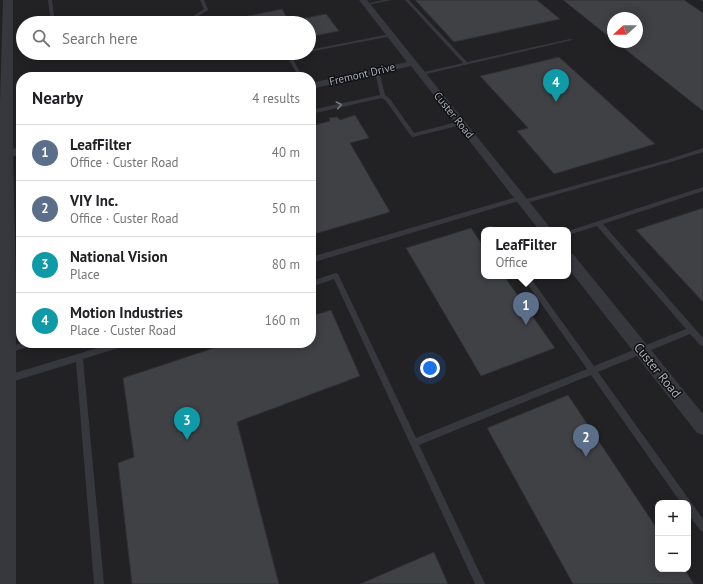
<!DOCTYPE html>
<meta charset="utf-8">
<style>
:root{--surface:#fff;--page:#f2f2f2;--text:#202124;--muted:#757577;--line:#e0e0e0;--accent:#7e622b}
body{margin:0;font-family:"PT Sans",sans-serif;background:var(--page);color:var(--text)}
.controls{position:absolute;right:12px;bottom:12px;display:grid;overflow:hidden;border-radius:8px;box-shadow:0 2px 10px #0003}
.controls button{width:36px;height:36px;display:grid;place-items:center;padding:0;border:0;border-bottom:1px solid var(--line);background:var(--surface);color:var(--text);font:20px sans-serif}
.compass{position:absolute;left:607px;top:12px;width:36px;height:36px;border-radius:50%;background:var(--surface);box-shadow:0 2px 10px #0003;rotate:249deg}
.you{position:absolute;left:430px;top:368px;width:14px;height:14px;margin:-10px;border:3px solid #fff;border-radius:50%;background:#1a73e8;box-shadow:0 0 0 6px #1a73e833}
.badge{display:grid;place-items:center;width:26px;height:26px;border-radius:50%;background:var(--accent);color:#fff;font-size:13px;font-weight:700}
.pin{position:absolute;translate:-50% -33px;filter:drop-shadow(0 1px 2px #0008)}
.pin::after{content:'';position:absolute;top:21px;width:14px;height:12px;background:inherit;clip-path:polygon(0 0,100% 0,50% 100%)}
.popup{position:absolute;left:481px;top:227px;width:90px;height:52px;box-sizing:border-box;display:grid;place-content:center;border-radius:8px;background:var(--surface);filter:drop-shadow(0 1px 3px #0005);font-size:13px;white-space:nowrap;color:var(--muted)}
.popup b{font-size:15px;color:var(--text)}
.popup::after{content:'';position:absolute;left:50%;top:100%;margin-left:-8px;border:8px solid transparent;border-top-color:var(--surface)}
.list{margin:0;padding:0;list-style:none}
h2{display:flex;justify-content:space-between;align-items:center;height:52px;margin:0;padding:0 16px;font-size:17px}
h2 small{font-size:13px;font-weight:400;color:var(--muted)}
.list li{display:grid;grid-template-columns:26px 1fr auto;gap:12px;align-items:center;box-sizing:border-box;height:56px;padding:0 16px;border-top:1px solid var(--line)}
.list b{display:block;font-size:15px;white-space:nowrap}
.list p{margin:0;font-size:13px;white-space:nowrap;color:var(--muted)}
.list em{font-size:13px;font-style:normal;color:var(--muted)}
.icon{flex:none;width:22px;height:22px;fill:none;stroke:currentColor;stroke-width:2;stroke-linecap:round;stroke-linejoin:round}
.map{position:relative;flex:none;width:703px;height:584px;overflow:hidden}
.search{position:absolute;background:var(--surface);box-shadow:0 2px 10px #0003;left:16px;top:16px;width:300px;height:44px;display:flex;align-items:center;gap:10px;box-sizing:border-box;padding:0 14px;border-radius:22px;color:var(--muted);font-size:15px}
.panel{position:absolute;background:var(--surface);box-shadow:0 2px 10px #0003;left:16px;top:72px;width:300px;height:276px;border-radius:16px}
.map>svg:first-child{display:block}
</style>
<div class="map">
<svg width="703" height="584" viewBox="0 0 703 584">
<rect width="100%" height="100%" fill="#161618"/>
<path fill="#222225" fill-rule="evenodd" d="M0 0H703V584H0ZM613 18H637V42H613ZM23 23H309V53H23ZM21 77H311V343H21ZM484 230H568V276H484ZM658 503H688V569H658Z"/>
<g fill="#404145" stroke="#303034">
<polygon points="415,0 537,0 560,19 454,42"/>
<polygon points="563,0 684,0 703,13 703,111 616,42 637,42 637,18 613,18 613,40"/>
<polygon points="282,9 289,21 326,14 339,31 309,37 309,23 231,23 244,20 243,17"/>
<polygon points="559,57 655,144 554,174 517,131 528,128 480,76"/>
<polygon points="355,115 369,138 350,143 390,212 311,235 311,126 330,121 329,118 337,117 340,120"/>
<polygon points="703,208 703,302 636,230"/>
<polygon points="471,228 484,247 484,276 504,276 555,348 481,376 406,248"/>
<polygon points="331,310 360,376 237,422 279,584 132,584 118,463 134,457 123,378 229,343 311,343 311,316"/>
<polygon points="568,395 658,530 658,569 684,569 694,584 573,584 487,428"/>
<polygon points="434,552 448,584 360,584"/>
</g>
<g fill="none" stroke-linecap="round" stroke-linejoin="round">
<g fill="#37383d" fill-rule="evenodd">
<polygon points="48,0 52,0 55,23 51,23"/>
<polygon points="200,0 204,0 208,9 208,10 188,23 183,23 204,9"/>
<polygon points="383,0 392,0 367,5 365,4"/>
<polygon points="405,0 409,0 467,62 570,39 572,40 422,75 420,75 420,73 463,63"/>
<polygon points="700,0 703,0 703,2"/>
<polygon points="390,34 392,35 392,36 309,52 309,50"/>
<polygon points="55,53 59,53 59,56 75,53 84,53 57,59 55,58"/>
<polygon points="291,53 299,53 291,56 303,77 299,77 286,55"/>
<polygon points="375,70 379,71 385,95 390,99 414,133 461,121 464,123 461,125 413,137 411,136 386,101 382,98 311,114 311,110 380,95 375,71"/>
<polygon points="703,148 703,152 674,161 523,204 520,202 523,200 670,159"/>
<polygon points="703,187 703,191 603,224 703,338 703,346 700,345 690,334 598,372 703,519 703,532 700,530 688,514 688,503 681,503 591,375 419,445 485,584 475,584 334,279 311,287 311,281 336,273 338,274 416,438 587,369 522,276 529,276 594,366 686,329 597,226 568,235 568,231"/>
<polygon points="520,196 522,196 523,198 522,200 311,263 311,257"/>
<polygon points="489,226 493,226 495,230 489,230 488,228"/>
<polygon points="21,343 35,343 34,345 31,346 8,353 5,352 4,350 5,348"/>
<polygon points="114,343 129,343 128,345 125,346 83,359 104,584 94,584 76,362 8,383 5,382 4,379 5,376 8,375"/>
</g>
<g fill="#37383d" fill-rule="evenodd">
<polygon points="359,0 367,0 552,230 539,230 411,66 311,89 311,83 407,62"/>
<polygon points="21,147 21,155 6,158 2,157 0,154 2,151"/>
<polygon points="568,253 573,254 703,414 703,435 697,433 568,268"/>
</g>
<polygon fill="#37383d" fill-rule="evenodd" points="3,0 13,0 13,154 16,284 16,584 0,584 0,103"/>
</g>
<defs><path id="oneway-chevron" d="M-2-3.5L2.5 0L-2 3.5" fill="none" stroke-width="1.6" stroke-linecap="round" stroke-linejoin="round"/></defs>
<use stroke="#757881" href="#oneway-chevron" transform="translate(339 105) rotate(-12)"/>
<g text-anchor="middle" stroke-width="3" stroke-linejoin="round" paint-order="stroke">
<g font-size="11" fill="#a8adb8" stroke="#111113">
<text transform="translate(362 74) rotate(-13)" y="4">Fremont Drive</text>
<text transform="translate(454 115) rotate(51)" y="4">Custer Road</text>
</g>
<g font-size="13" fill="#a8adb8" stroke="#111113">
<text transform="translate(658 370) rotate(51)" y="5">Custer Road</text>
</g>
</g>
</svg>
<div class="controls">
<button>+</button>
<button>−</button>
</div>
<svg class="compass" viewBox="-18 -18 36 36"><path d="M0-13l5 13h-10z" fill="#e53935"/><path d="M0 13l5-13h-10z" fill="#757577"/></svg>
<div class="you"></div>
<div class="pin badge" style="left:526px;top:325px;background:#5c6f8a">1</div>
<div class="popup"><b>LeafFilter</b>Office</div>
<div class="pin badge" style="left:586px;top:457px;background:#5c6f8a">2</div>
<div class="pin badge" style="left:187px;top:440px;background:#0f9aa8">3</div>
<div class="pin badge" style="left:556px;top:102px;background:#0f9aa8">4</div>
<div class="search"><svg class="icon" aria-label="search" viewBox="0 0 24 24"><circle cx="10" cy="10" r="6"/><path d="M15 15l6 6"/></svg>Search here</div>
<section class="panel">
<h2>Nearby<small>4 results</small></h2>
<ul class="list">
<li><span class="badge" style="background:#5c6f8a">1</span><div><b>LeafFilter</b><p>Office · Custer Road</p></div><em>40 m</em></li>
<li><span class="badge" style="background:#5c6f8a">2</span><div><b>VIY Inc.</b><p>Office · Custer Road</p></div><em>50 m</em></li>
<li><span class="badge" style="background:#0f9aa8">3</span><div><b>National Vision</b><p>Place</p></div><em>80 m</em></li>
<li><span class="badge" style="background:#0f9aa8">4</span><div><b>Motion Industries</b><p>Place · Custer Road</p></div><em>160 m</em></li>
</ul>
</section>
</div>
